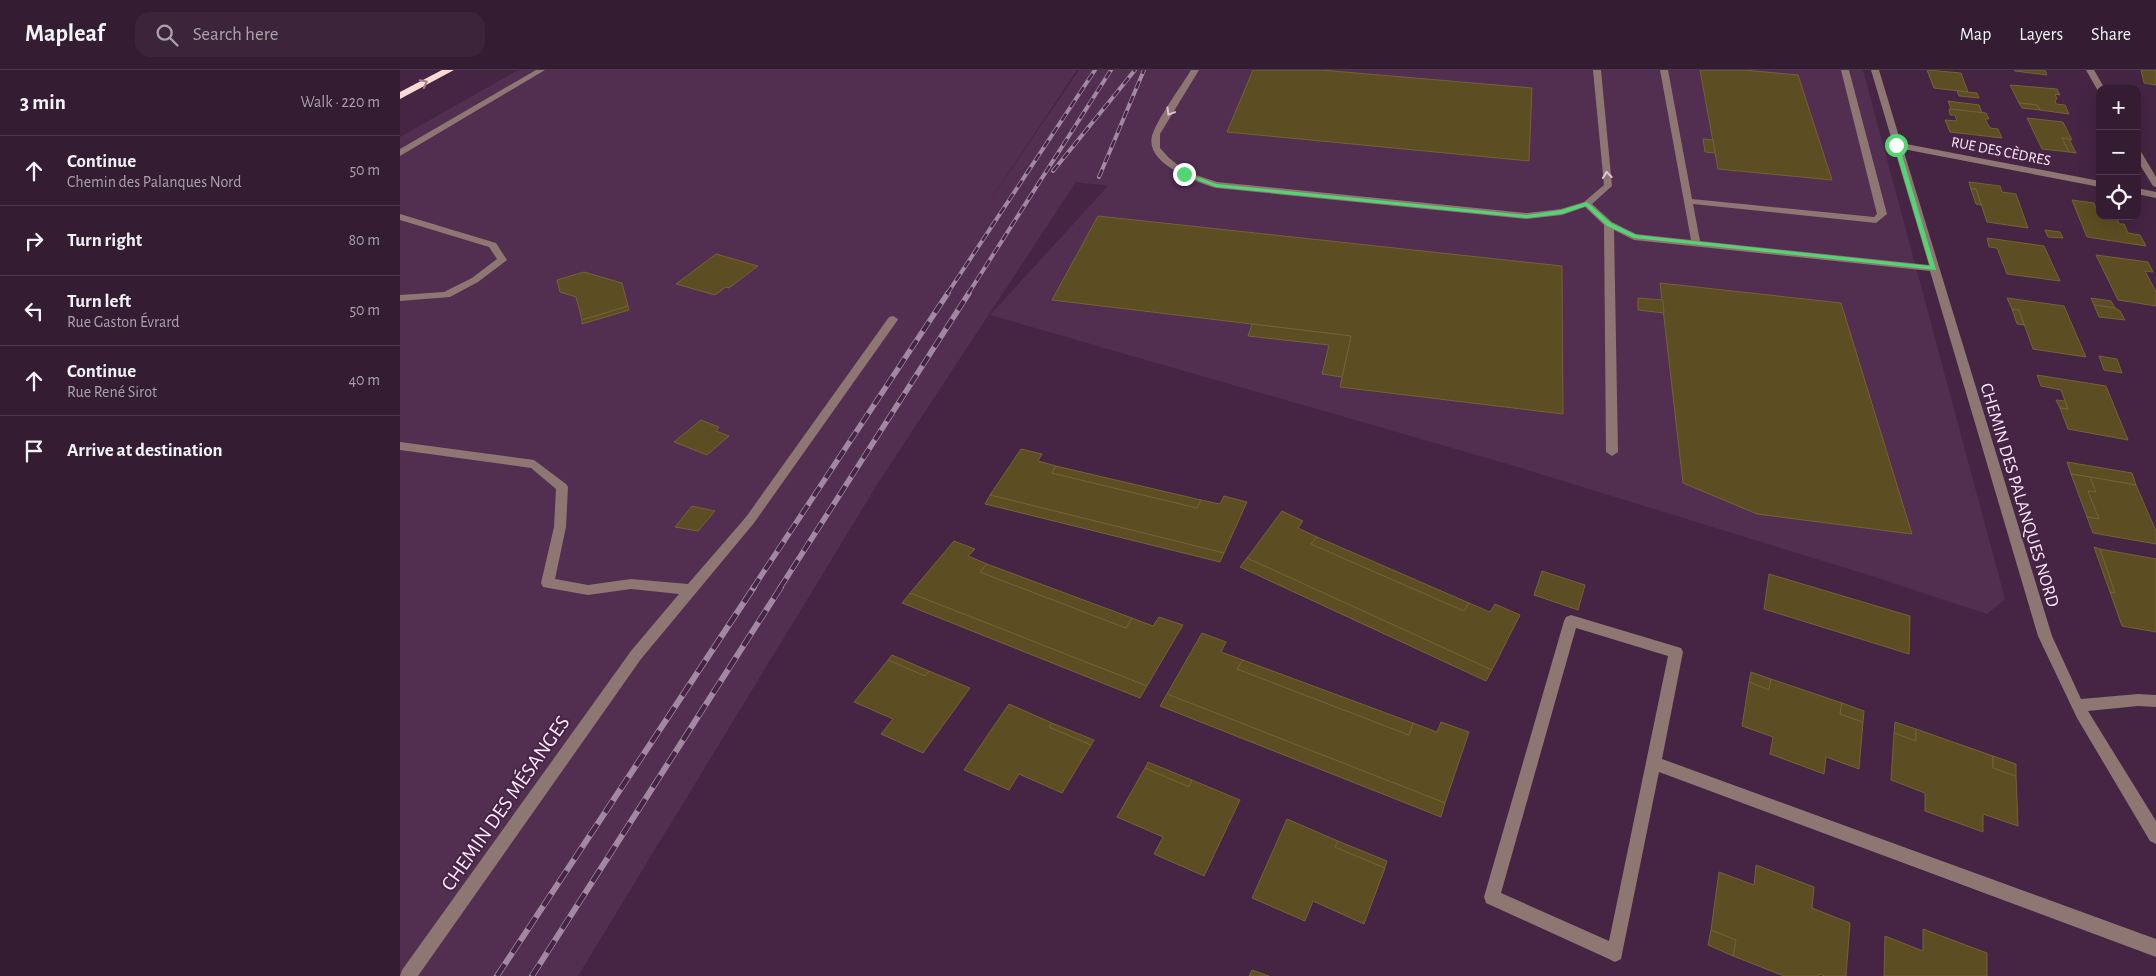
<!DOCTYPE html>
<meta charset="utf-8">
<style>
:root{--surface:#341c32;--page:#3c253a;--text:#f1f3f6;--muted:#a9a1ac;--line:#4e3a4d}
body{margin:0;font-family:"Alegreya Sans",sans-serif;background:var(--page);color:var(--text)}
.controls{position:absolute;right:15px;top:15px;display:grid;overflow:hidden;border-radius:10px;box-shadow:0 5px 20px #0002}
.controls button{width:45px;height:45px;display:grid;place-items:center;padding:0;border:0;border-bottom:1px solid var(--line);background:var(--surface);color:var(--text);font:25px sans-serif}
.stop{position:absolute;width:15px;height:15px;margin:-11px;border:4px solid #52d673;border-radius:50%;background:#fff}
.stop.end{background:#52d673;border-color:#fff;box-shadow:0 1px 5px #0008}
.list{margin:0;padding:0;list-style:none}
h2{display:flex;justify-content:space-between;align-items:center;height:65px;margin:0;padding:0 20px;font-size:21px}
h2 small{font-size:16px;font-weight:400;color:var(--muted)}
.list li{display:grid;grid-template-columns:32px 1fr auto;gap:15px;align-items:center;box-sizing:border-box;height:70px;padding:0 20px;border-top:1px solid var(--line)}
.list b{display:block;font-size:19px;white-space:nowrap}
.list p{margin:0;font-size:16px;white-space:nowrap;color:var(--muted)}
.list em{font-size:16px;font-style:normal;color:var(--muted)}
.icon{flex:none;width:28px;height:28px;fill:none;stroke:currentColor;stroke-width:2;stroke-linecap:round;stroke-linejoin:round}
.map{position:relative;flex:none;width:1756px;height:906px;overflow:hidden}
header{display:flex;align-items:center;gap:30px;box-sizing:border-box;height:70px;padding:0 25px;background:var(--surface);border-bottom:1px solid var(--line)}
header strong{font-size:24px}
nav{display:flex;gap:28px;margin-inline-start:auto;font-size:18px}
.search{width:350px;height:45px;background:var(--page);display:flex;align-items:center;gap:12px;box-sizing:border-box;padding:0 18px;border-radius:15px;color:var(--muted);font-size:19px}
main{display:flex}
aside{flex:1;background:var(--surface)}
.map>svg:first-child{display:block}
</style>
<header>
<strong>Mapleaf</strong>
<div class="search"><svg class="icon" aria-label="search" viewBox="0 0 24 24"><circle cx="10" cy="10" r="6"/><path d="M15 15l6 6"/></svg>Search here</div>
<nav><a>Map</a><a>Layers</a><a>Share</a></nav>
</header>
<main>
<aside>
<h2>3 min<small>Walk · 220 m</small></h2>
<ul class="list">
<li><svg class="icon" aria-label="ahead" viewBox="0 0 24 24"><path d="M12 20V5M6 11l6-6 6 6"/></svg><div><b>Continue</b><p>Chemin des Palanques Nord</p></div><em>50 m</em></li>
<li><svg class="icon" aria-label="right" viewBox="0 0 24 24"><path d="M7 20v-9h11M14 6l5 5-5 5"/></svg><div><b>Turn right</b></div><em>80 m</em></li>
<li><svg class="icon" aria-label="left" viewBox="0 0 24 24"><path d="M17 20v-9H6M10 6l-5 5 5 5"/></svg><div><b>Turn left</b><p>Rue Gaston Évrard</p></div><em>50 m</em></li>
<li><svg class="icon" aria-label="ahead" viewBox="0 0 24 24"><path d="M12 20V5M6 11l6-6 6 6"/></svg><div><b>Continue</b><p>Rue René Sirot</p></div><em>40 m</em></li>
<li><svg class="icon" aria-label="arrive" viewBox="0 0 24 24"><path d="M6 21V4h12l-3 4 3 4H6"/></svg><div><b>Arrive at destination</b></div></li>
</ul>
</aside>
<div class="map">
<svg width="1756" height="906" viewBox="0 0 1756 906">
<rect width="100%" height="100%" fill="#452543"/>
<polygon fill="#522e51" points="118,0 677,0 581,144 679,0 1463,0 1605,529 1587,544 1462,503 1111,395 590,245 708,116 676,112 480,410 178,906 0,906 0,67"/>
<g fill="#5d4d22" stroke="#746235">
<polygon points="853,0 921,0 1132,18 1129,91 827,62"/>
<polygon points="1300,0 1344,0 1398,5 1432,110 1318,99"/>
<polygon points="1527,0 1561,3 1568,22 1534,18"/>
<polygon points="1614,0 1645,0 1647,5 1615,1"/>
<polygon points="1741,0 1756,0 1756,15 1744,13"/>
<polygon points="1610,15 1657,19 1660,25 1655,24 1657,29 1655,30 1656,34 1665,35 1669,44 1640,40 1637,35 1619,33"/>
<polygon points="1557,21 1577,23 1579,28 1559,26"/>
<polygon points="1548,31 1579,35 1582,43 1551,39"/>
<polygon points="1619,33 1637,35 1640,40 1622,38"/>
<polygon points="1549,39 1586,43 1589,49 1585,49 1590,58 1598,59 1602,68 1550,62 1545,50 1557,51 1555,45 1550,45"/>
<polygon points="1627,48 1663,52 1672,70 1662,68 1669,82 1642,79"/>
<polygon points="1662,68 1669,69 1676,83 1669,82"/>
<polygon points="1303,69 1313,70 1315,83 1305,82"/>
<polygon points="1569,112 1600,116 1602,122 1616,124 1628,158 1587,152 1576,119 1571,119"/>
<polygon points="1571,119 1576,119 1581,135 1576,134"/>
<polygon points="1672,130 1694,133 1695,137 1700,138 1700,146 1721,146 1722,149 1717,148 1719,154 1724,154 1728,163 1740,165 1746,176 1687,167"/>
<polygon points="698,146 1162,196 1163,344 940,317 951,266 652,230"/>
<polygon points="1645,160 1660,162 1663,168 1648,167"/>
<polygon points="1587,168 1644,176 1660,211 1607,204 1597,178 1589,177"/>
<polygon points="316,184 358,196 329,218 326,217 315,225 276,214"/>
<polygon points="1696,185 1748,192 1753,202 1745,201 1756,222 1756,236 1718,230"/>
<polygon points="184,202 222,213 228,236 182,250 176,227 160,222 157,210"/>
<polygon points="1260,213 1441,233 1512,464 1357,444 1283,413"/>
<polygon points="1238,228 1263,230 1264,243 1238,240"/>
<polygon points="1607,228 1664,236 1686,287 1633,279 1619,240 1612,239"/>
<polygon points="1691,228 1711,231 1715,238 1694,235"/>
<polygon points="1694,235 1715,238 1720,241 1725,250 1699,247"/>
<polygon points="228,236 229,240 182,254 182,250"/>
<polygon points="1612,239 1619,240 1624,255 1617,254"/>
<polygon points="852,254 951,266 942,307 922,304 929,275 848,266"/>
<polygon points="1699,286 1717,289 1722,303 1704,300"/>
<polygon points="1637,305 1706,316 1728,370 1668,359 1660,338 1668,339 1661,320 1641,316"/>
<polygon points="1656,330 1665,331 1668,339 1660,338"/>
<polygon points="301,350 319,357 316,361 329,366 307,385 274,372"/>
<polygon points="621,379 642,384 638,391 656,396 652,403 797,438 801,430 820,434 824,426 847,432 824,483 590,425"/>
<polygon points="1667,392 1732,403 1736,415 1671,404"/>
<polygon points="656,396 801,430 797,438 652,403"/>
<polygon points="1671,404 1690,407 1696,422 1688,421 1699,449 1687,447"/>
<polygon points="1690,407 1736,415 1756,461 1756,474 1693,463 1687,447 1699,449 1688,421 1696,422"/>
<polygon points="590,425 824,483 820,492 585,434"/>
<polygon points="292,436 315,441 298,461 275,457"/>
<polygon points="882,441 903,451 898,458 917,467 911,474 1064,541 1069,533 1090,542 1095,534 1120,545 1092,600 847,488"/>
<polygon points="917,467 1069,533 1064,541 911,474"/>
<polygon points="554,471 575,479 568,486 587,494 580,502 726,558 732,548 753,556 759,547 783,555 747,616 510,523"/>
<polygon points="1694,477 1700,479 1715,523 1710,522"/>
<polygon points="1700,479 1756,489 1756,562 1722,556 1710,522 1715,523"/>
<polygon points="847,488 1092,600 1086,611 840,497"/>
<polygon points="587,494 732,548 726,558 580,502"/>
<polygon points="1142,501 1185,515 1178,540 1134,525"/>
<polygon points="1369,504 1510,546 1509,584 1364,539"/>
<polygon points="510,523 747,616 740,628 502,533"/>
<polygon points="802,563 826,572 821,582 843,590 837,599 1009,665 1013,653 1037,662 1041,652 1069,662 1045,733 767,624"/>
<polygon points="492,585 529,601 525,606 488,590"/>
<polygon points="488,590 525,606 529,601 570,618 523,683 481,664 493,649 454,632"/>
<polygon points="843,590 1013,653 1009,665 837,599"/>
<polygon points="1351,602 1371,609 1369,620 1349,612"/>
<polygon points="1371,609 1442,633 1440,644 1463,652 1459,699 1426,687 1424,704 1370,684 1373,667 1342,656 1349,612 1369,620"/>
<polygon points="767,624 1045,733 1041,747 760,636"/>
<polygon points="1442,633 1464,641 1463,652 1440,644"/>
<polygon points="609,634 652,653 649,657 691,675 662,723 619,704 609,720 564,700"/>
<polygon points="1495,652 1516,659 1516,671 1494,663"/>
<polygon points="652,653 694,670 691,675 649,657"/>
<polygon points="1516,659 1593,686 1593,698 1616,706 1618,756 1583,744 1583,762 1525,741 1525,723 1491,710 1494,663 1516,671"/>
<polygon points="1593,686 1616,694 1616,706 1593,698"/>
<polygon points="748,692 792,710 789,717 745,698"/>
<polygon points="745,698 789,717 792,710 840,730 804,806 754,784 763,767 717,747"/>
<polygon points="887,749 938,771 935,777 985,798 964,854 913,831 905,851 852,828"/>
<polygon points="938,771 987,791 985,798 935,777"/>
<polygon points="1356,795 1414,817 1412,838 1450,853 1446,906 1425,906 1419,904 1419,906 1384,906 1333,886 1336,870 1311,860 1319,802 1354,815"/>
<polygon points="1523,859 1587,883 1587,906 1484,906 1485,866 1523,881"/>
<polygon points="1311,860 1336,870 1333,886 1308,875"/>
<polygon points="852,900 869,906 849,906"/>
</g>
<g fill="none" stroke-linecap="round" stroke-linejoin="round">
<g fill="#8e7672" fill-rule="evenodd">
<polygon points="136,0 145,0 0,86 0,79"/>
<path d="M791 0H799L760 64V78L769 88 787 102 817 112 1127 143 1161 139 1184 132 1204 115 1193 0H1201L1212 116 1192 134 1212 152 1236 164 1291 170 1260 0H1268L1292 129 1474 147 1477 144 1441 0H1449L1487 144 1476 153 1293 134 1300 171 1529 195 1471 0H1479L1501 73 1700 111V117L1503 79 1652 566 1681 629 1738 624 1756 625V637L1738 636 1688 641 1756 751V774L1750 771 1677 648 1638 566 1530 201 1234 170 1214 160 1218 382 1212 386 1206 382 1204 155 1185 137 1162 145 1127 149 816 118C796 112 741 92 753 63 760 45 780 18 791 0Z"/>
<polygon points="1686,0 1694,0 1705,19 1698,21"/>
<polygon points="1737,80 1740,80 1756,107 1756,117 1753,116 1737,90"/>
<polygon points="1737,118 1756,122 1756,128 1737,124"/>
<polygon points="0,144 96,173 107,190 78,212 50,227 0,231 0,225 44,222 72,208 97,189 89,177 0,150"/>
<polygon points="493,246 498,249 497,251 354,453 241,589 18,906 0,906 2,900 231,581 279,524 231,519 188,525 143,517 141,513 154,457 156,419 131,398 0,380 0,372 134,390 166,414 168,417 166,457 155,509 188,515 231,509 288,514 346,447 489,247"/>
<path d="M1171 545 1281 578 1283 582 1262 689 1756 869V887L1259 702 1221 889 1215 892 1209 889 1086 833 1084 827 1164 551 1166 547ZM1176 558 1268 586 1209 871 1101 823Z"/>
</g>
<polygon fill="#fddad4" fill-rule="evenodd" points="42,0 54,0 0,29 0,22"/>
<g stroke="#a288a0" stroke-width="4">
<g id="rail-far2">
<polyline points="653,101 735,0"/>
<polyline points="699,107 744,0"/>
<polyline points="547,224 695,0"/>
<polyline points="568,224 711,0"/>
</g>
</g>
<g stroke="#a288a0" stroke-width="5.5">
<g id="rail-far1">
<polyline points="353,518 548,223"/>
<polyline points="380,518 569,223"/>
</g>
</g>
<g stroke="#a288a0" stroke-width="6">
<g id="rail">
<polyline points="97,906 354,517"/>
<polyline points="132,906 381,517"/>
</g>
</g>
<use href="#rail-far2" stroke="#452543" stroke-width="2.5" stroke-dasharray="8" stroke-linecap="butt"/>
<use href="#rail-far1" stroke="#452543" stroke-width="4" stroke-dasharray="11" stroke-linecap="butt"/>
<use href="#rail" stroke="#452543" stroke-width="4.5" stroke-dasharray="14" stroke-linecap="butt"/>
</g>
<defs><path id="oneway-chevron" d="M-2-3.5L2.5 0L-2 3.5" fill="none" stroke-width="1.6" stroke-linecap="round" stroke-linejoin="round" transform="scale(1.25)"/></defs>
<use stroke="#a1808c" href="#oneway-chevron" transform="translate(24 13) rotate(-28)"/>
<g stroke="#dcc6d2">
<use href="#oneway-chevron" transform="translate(770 42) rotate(121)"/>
<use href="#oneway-chevron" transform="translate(1207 105) rotate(-96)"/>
</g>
<polygon fill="#52d673" points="1496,74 1499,75 1536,200 1234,168 1207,156 1186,136 1162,144 1127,148 816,117 781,104 786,103 817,114 1127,145 1161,140 1187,132 1211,153 1236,165 1530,196 1494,75"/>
<g text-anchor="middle" stroke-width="4" stroke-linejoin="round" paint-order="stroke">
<g font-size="15" fill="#fde8fb" stroke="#452543">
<text transform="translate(1601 81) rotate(11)" y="5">RUE DES CÈDRES</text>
</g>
<g font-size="18" fill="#fde8fb" stroke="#452543">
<text transform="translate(1620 425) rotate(73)" y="6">CHEMIN DES PALANQUES NORD</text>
</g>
<g font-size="21" fill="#fde8fb" stroke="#452543">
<text transform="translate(105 733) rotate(-55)" y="7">CHEMIN DES MÉSANGES</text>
</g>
</g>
</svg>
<div class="controls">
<button>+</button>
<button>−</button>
<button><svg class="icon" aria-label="locate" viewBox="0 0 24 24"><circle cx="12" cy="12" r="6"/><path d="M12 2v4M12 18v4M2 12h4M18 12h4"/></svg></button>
</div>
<div class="stop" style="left:1496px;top:75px"></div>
<div class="stop end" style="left:784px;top:104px"></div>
</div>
</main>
